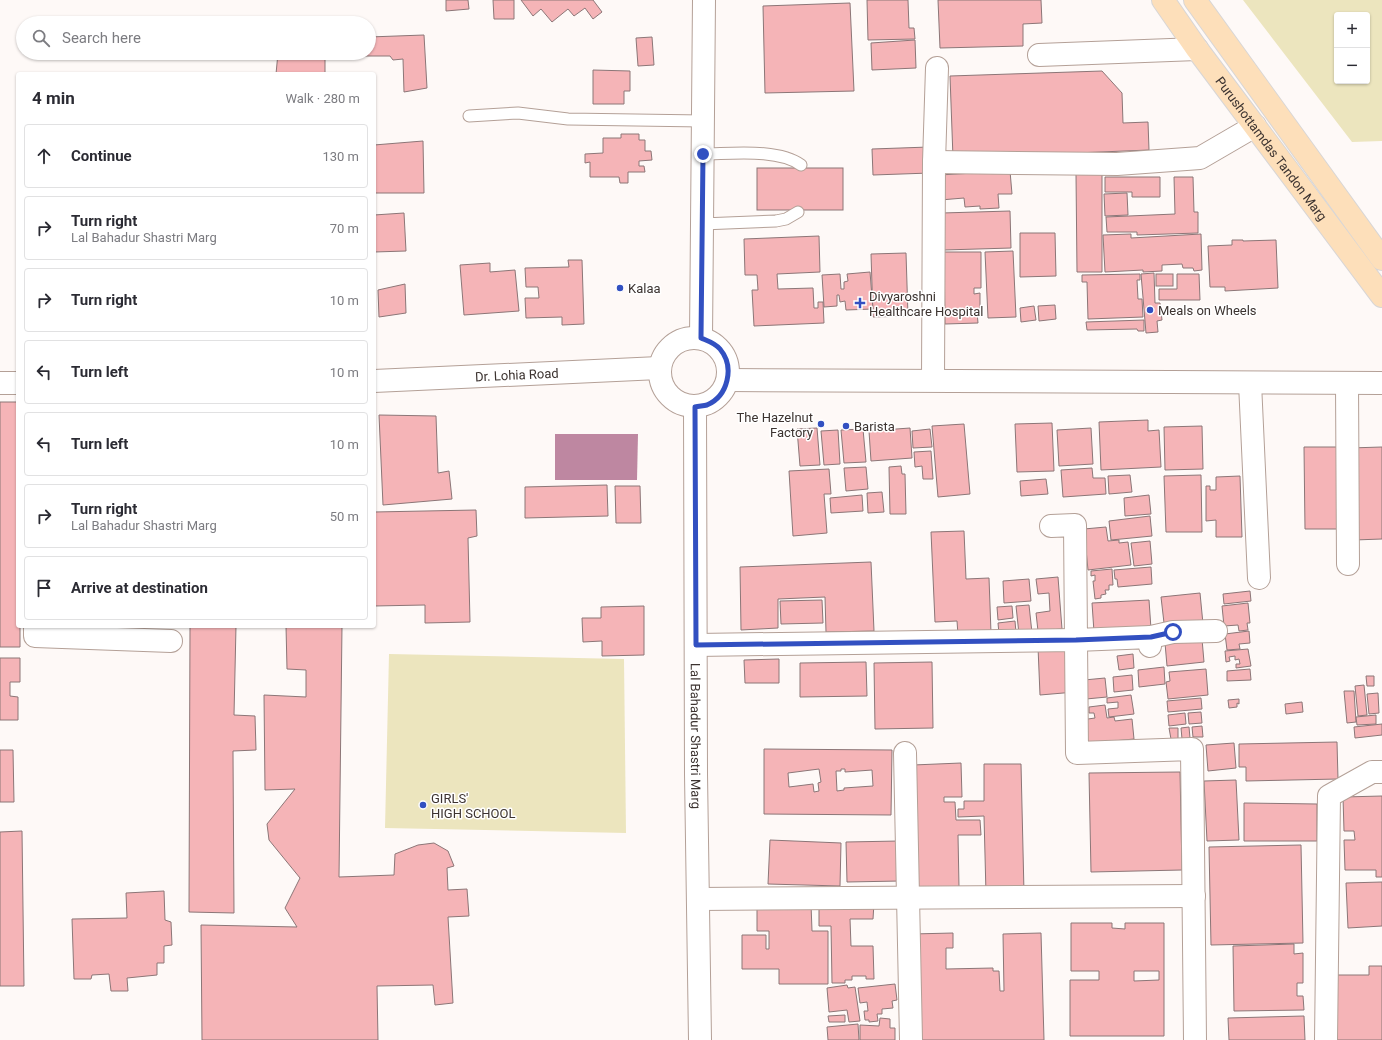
<!DOCTYPE html>
<meta charset="utf-8">
<style>
:root{--surface:#fff;--page:#f7f7f7;--text:#2b2b33;--muted:#7c7c81;--line:#e1e1e2}
body{margin:0;font-family:Roboto,sans-serif;background:var(--page);color:var(--text)}
.controls{position:absolute;right:12px;top:12px;display:grid;overflow:hidden;border-radius:4px;box-shadow:0 1px 3px #0004}
.controls button{width:36px;height:36px;display:grid;place-items:center;padding:0;border:0;border-bottom:1px solid var(--line);background:var(--surface);color:var(--text);font:20px sans-serif}
.stop{position:absolute;width:12px;height:12px;margin:-9px;border:3px solid #3250c1;border-radius:50%;background:#fff}
.stop.end{background:#3250c1;border-color:#fff;box-shadow:0 1px 4px #0008}
.list{margin:0;padding:0;list-style:none}
h2{display:flex;justify-content:space-between;align-items:center;height:52px;margin:0;padding:0 16px;font-size:17px}
h2 small{font-size:13px;font-weight:400;color:var(--muted)}
.list li{display:grid;grid-template-columns:26px 1fr auto;gap:12px;align-items:center;box-sizing:border-box;height:64px;margin:0 8px 8px;padding:0 8px;border:1px solid var(--line);border-radius:4px}
.list b{display:block;font-size:15px;white-space:nowrap}
.list p{margin:0;font-size:13px;white-space:nowrap;color:var(--muted)}
.list em{font-size:13px;font-style:normal;color:var(--muted)}
.icon{flex:none;width:22px;height:22px;fill:none;stroke:currentColor;stroke-width:2;stroke-linecap:round;stroke-linejoin:round}
.map{position:relative;flex:none;width:1382px;height:1040px;overflow:hidden}
.search{position:absolute;background:var(--surface);box-shadow:0 1px 3px #0004;left:16px;top:16px;width:360px;height:44px;display:flex;align-items:center;gap:10px;box-sizing:border-box;padding:0 14px;border-radius:22px;color:var(--muted);font-size:15px}
.panel{position:absolute;background:var(--surface);box-shadow:0 1px 3px #0004;left:16px;top:72px;width:360px;height:556px;border-radius:4px}
.map>svg:first-child{display:block}
</style>
<div class="map">
<svg width="1382" height="1040" viewBox="0 0 1382 1040">
<rect width="100%" height="100%" fill="#fef9f7"/>
<g fill="#ece5be" fill-rule="evenodd">
<path d="M1243 0H1382V141L1352 142ZM1337 15H1367V81H1337Z"/>
<polygon points="389,654 624,659 626,833 385,828"/>
</g>
<polygon fill="#be87a1" points="555,434 638,434 637,480 555,480"/>
<g fill="#f5b4b7" stroke="#8c7677" fill-rule="evenodd">
<polygon points="446,0 468,0 469,9 446,11"/>
<polygon points="493,0 514,0 514,19 494,19"/>
<polygon points="521,0 593,0 602,12 593,19 585,8 574,16 568,9 552,22 541,9 533,16"/>
<polygon points="867,0 908,0 909,28 914,28 915,39 868,40"/>
<polygon points="938,0 1041,0 1042,23 1023,24 1023,46 940,48"/>
<polygon points="850,3 854,91 765,93 763,6"/>
<polygon points="424,35 427,88 404,92 403,59 393,60 390,56 357,56 357,53 369,53 369,37"/>
<polygon points="652,37 654,65 638,66 636,38"/>
<polygon points="915,40 916,68 872,70 871,43"/>
<polygon points="278,53 325,53 325,74 276,74"/>
<polygon points="593,70 630,71 630,91 624,91 624,104 593,104"/>
<polygon points="1102,71 1122,93 1123,123 1148,122 1149,150 953,158 950,76"/>
<polygon points="621,134 639,134 639,140 645,140 645,151 651,151 652,160 639,161 639,166 644,166 645,172 628,172 628,183 620,183 619,177 590,177 590,162 585,163 585,154 603,153 603,138 621,138"/>
<polygon points="423,141 424,193 374,193 374,145"/>
<polygon points="929,147 930,173 873,175 872,149"/>
<rect x="757" y="168" width="86" height="42"/>
<polygon points="1010,171 1012,194 998,194 999,208 980,209 980,206 965,207 964,198 940,200 939,175"/>
<polygon points="1076,174 1102,174 1102,272 1077,272"/>
<polygon points="1105,177 1160,177 1160,197 1132,197 1132,192 1105,192"/>
<polygon points="1174,177 1193,177 1194,212 1198,212 1198,233 1137,235 1137,232 1107,232 1106,217 1175,214"/>
<polygon points="1127,193 1128,215 1105,216 1104,194"/>
<polygon points="1010,211 1011,248 944,250 942,213"/>
<polygon points="404,213 406,251 374,252 374,215"/>
<polygon points="1020,233 1055,233 1056,276 1020,277"/>
<polygon points="1131,234 1131,238 1201,234 1202,270 1194,271 1193,268 1183,268 1182,264 1162,265 1162,271 1143,272 1143,270 1105,272 1103,235"/>
<polygon points="819,236 820,272 777,274 778,289 813,288 814,308 818,308 818,302 823,302 824,323 754,326 752,290 758,290 757,275 745,275 744,239"/>
<polygon points="1232,240 1243,240 1243,241 1276,240 1278,288 1225,291 1225,287 1210,287 1208,246 1232,245"/>
<polygon points="1013,251 1016,317 988,318 985,252"/>
<polygon points="944,252 981,252 981,288 974,288 974,294 980,293 980,311 977,312 978,323 945,324"/>
<polygon points="906,253 908,316 873,317 871,254"/>
<polygon points="568,260 582,260 584,324 562,325 562,317 526,318 525,298 539,298 538,287 526,287 525,268 569,267"/>
<polygon points="490,263 490,272 515,270 519,311 464,315 460,265"/>
<polygon points="870,272 873,309 846,310 845,301 840,302 839,295 837,295 837,306 824,307 822,275 840,274 841,289 844,289 844,282 848,281 847,274"/>
<polygon points="1154,273 1155,303 1160,303 1162,320 1157,321 1158,332 1146,333 1141,274"/>
<polygon points="1140,274 1140,280 1137,280 1138,299 1142,299 1143,317 1088,319 1087,282 1082,282 1082,275"/>
<rect x="1156" y="274" width="17" height="12"/>
<polygon points="1177,274 1199,274 1200,300 1159,300 1159,289 1177,289"/>
<polygon points="405,284 406,313 379,317 378,290"/>
<polygon points="1055,305 1056,319 1039,321 1038,306"/>
<polygon points="1034,306 1036,320 1021,322 1020,308"/>
<polygon points="1144,320 1144,331 1138,331 1137,329 1087,330 1086,322"/>
<polygon points="0,402 18,402 18,626 20,626 20,647 0,647"/>
<polygon points="379,415 436,416 438,473 449,471 452,499 383,505"/>
<polygon points="1148,420 1148,431 1159,430 1161,467 1101,470 1099,422"/>
<polygon points="1052,423 1054,471 1017,472 1015,424"/>
<polygon points="964,424 970,494 938,497 932,426"/>
<polygon points="1202,426 1203,469 1165,470 1164,427"/>
<polygon points="817,428 820,465 800,466 797,429"/>
<polygon points="910,428 912,458 871,461 869,431"/>
<polygon points="1091,428 1093,464 1059,466 1057,430"/>
<polygon points="863,429 866,462 844,463 841,430"/>
<polygon points="930,429 932,447 913,448 912,431"/>
<polygon points="838,430 840,464 824,465 821,431"/>
<polygon points="1304,447 1337,447 1338,529 1305,529"/>
<polygon points="1382,447 1382,539 1354,540 1349,448"/>
<polygon points="931,451 933,479 923,479 922,466 915,467 914,452"/>
<polygon points="901,466 902,474 905,474 906,514 890,514 889,467"/>
<polygon points="866,467 868,489 846,491 844,468"/>
<polygon points="1092,468 1093,478 1105,478 1106,494 1063,497 1061,470"/>
<polygon points="829,469 831,494 824,494 827,533 793,536 789,471"/>
<polygon points="1130,475 1132,492 1109,494 1108,476"/>
<polygon points="1201,475 1202,532 1166,532 1164,476"/>
<polygon points="1240,476 1242,537 1216,537 1216,520 1206,521 1206,486 1210,486 1210,490 1216,490 1216,477"/>
<polygon points="1046,479 1048,494 1021,496 1020,481"/>
<polygon points="607,485 608,516 525,518 525,487"/>
<polygon points="615,486 640,486 641,523 616,523"/>
<polygon points="882,492 884,512 868,513 867,493"/>
<polygon points="862,495 863,511 831,513 830,498"/>
<polygon points="1149,495 1151,514 1125,516 1124,498"/>
<polygon points="476,510 477,536 468,538 470,622 425,623 425,605 374,606 374,512"/>
<polygon points="1150,516 1152,536 1111,540 1109,521"/>
<polygon points="1106,527 1108,541 1119,540 1119,543 1128,542 1131,565 1088,570 1084,529"/>
<polygon points="964,531 966,579 989,578 991,633 958,635 957,621 935,622 931,532"/>
<polygon points="1150,541 1152,564 1134,566 1131,543"/>
<polygon points="871,562 874,631 826,632 825,597 778,599 778,628 741,630 740,567"/>
<polygon points="1151,567 1152,584 1118,587 1117,579 1115,579 1114,570"/>
<polygon points="1112,569 1113,585 1109,585 1109,590 1105,590 1106,594 1101,595 1101,598 1095,599 1093,581 1095,581 1095,575 1091,576 1091,571"/>
<polygon points="1058,577 1062,629 1038,631 1036,613 1050,611 1049,593 1038,594 1036,579"/>
<polygon points="1029,579 1031,601 1004,603 1003,581"/>
<polygon points="1250,591 1251,601 1224,604 1223,594"/>
<polygon points="1200,593 1203,624 1164,623 1161,597"/>
<polygon points="822,600 823,623 781,624 780,601"/>
<polygon points="1149,600 1151,629 1094,632 1092,603"/>
<polygon points="1248,603 1250,623 1247,623 1248,630 1239,631 1238,625 1224,626 1222,606"/>
<polygon points="1029,605 1032,633 1019,634 1016,606"/>
<polygon points="644,606 644,655 602,656 602,641 583,642 582,618 601,618 601,607"/>
<polygon points="1012,606 1013,618 998,620 997,607"/>
<polygon points="1015,621 1016,633 999,634 998,623"/>
<polygon points="190,626 236,626 234,715 255,716 256,750 233,751 234,913 189,912"/>
<polygon points="286,626 342,626 339,877 394,875 395,854 418,845 434,843 448,851 454,866 447,868 448,890 467,889 469,916 448,917 453,1003 435,1005 433,985 377,986 378,1040 202,1040 201,925 297,927 285,908 300,878 269,840 267,824 295,789 265,790 264,695 306,697 306,670 287,669"/>
<polygon points="1249,631 1250,643 1239,644 1240,649 1227,650 1225,634"/>
<polygon points="1202,639 1204,662 1167,666 1165,643"/>
<polygon points="1073,645 1075,692 1040,695 1038,647"/>
<polygon points="1248,649 1251,666 1236,668 1236,664 1240,664 1239,659 1235,660 1235,656 1229,657 1230,661 1226,662 1225,651"/>
<polygon points="1133,654 1134,668 1119,670 1117,656"/>
<polygon points="0,658 20,658 20,682 10,682 10,696 18,697 18,720 0,720"/>
<polygon points="779,659 779,683 745,683 744,660"/>
<polygon points="866,662 867,696 800,697 800,663"/>
<polygon points="932,662 933,728 875,729 874,663"/>
<polygon points="1164,667 1165,684 1139,687 1138,670"/>
<polygon points="1206,669 1208,695 1168,699 1166,682 1170,681 1169,672"/>
<polygon points="1250,669 1251,680 1227,681 1227,671"/>
<polygon points="1132,675 1133,690 1114,692 1113,677"/>
<polygon points="1366,676 1374,676 1374,686 1367,686"/>
<polygon points="1105,678 1107,697 1086,699 1084,680"/>
<polygon points="1364,685 1367,715 1358,716 1355,686"/>
<polygon points="1344,691 1354,691 1356,722 1347,723"/>
<polygon points="1378,693 1379,713 1369,714 1367,694"/>
<polygon points="1131,695 1134,714 1109,717 1108,709 1118,708 1118,702 1107,703 1107,698"/>
<polygon points="1201,698 1202,709 1168,712 1167,701"/>
<polygon points="1239,699 1239,704 1237,703 1237,707 1229,708 1228,700"/>
<polygon points="1302,702 1303,712 1286,714 1285,704"/>
<polygon points="1105,705 1107,718 1114,717 1115,721 1132,719 1134,739 1083,744 1081,720 1095,718 1094,713 1089,713 1089,707"/>
<polygon points="1201,712 1202,723 1189,724 1188,713"/>
<polygon points="1185,713 1186,724 1169,726 1168,715"/>
<polygon points="1376,715 1376,724 1357,725 1356,717"/>
<polygon points="1382,724 1382,735 1355,738 1354,727"/>
<polygon points="1202,726 1203,737 1193,737 1192,727"/>
<polygon points="1189,727 1190,738 1182,739 1181,728"/>
<polygon points="1169,728 1178,728 1178,739 1171,739"/>
<polygon points="1337,742 1338,779 1246,781 1246,767 1239,767 1239,744"/>
<polygon points="1234,743 1236,768 1208,771 1206,745"/>
<path d="M764 749 892 750 891 815 764 814ZM819 769 821 782 818 783 819 791 814 792 813 784 789 787 788 773ZM841 769H845V772L872 770 873 786 844 788V790L837 791 836 771H841Z"/>
<polygon points="0,750 13,750 14,802 0,802"/>
<polygon points="961,763 962,797 944,797 944,802 955,802 956,820 980,820 981,835 958,835 959,887 916,888 913,765"/>
<polygon points="984,764 1021,764 1024,893 986,894 984,816 958,817 958,809 964,809 964,801 984,801"/>
<polygon points="1180,772 1182,870 1091,872 1089,773"/>
<polygon points="1236,780 1239,840 1207,841 1204,781"/>
<polygon points="1382,796 1382,877 1376,877 1376,870 1345,870 1344,840 1355,840 1354,831 1344,831 1343,797"/>
<polygon points="1244,803 1317,804 1317,841 1244,841"/>
<polygon points="22,831 24,986 0,986 0,832"/>
<polygon points="770,840 841,843 840,886 768,884"/>
<polygon points="899,841 900,881 847,882 846,842"/>
<polygon points="1301,845 1303,943 1211,945 1209,847"/>
<polygon points="1382,882 1382,926 1348,928 1346,883"/>
<polygon points="164,891 165,920 171,922 172,945 164,946 164,963 157,963 157,975 127,978 128,991 111,991 109,974 92,975 91,979 74,979 72,919 127,918 126,893"/>
<polygon points="874,903 873,919 850,919 851,946 873,946 874,979 866,979 866,976 852,976 852,980 845,980 845,983 832,983 831,926 819,926 819,904"/>
<polygon points="757,904 811,904 812,931 828,931 828,984 779,984 779,969 742,969 742,935 766,935 766,949 769,949 769,931 757,931"/>
<path d="M1071 923H1112V928L1125 929V923H1164V1036H1070V980H1099V971H1071ZM1134 971H1159V980L1134 981Z"/>
<polygon points="953,933 953,948 946,948 946,969 993,968 993,971 999,971 1000,991 1004,991 1003,934 1041,933 1044,1040 915,1040 912,934"/>
<polygon points="1294,944 1294,954 1303,953 1303,983 1297,983 1297,996 1303,996 1304,1010 1234,1011 1233,946"/>
<polygon points="1369,966 1382,966 1382,1040 1336,1040 1337,975 1369,975"/>
<polygon points="895,984 897,1000 892,1001 893,1008 882,1009 882,1014 877,1014 878,1021 869,1022 869,1020 865,1020 864,1011 868,1011 867,1002 860,1003 858,988"/>
<polygon points="847,985 848,988 855,987 860,1021 849,1022 847,1010 829,1012 827,988"/>
<polygon points="845,1015 845,1022 829,1022 828,1016"/>
<polygon points="1304,1016 1305,1040 1229,1040 1228,1018"/>
<polygon points="880,1018 890,1019 890,1028 895,1028 895,1040 860,1040 860,1025 879,1026"/>
<polygon points="858,1024 859,1040 828,1040 827,1027"/>
</g>
<g fill="none" stroke-linecap="round" stroke-linejoin="round">
<g stroke="#b4a097" stroke-width="13">
<g id="service">
<polyline points="469,116 518,113 568,119 703,121"/>
<path d="M703 154C730 154 778 148 801 165"/>
<polyline points="702,224 776,221 786,219 798,212"/>
</g>
</g>
<g stroke="#b4a097" stroke-width="24">
<g id="minor">
<polyline points="1039,55 1197,49"/>
<polyline points="934,162 1117,164 1200,158 1255,126"/>
<polyline points="933,380 934,162 937,68"/>
<polyline points="1250,383 1259,578"/>
<polyline points="1347,383 1348,564"/>
<polyline points="1051,526 1075,525 1076,640 1151,637 1150,646"/>
<polyline points="35,626 35,636 171,641"/>
<polyline points="1151,637 1173,632 1216,631"/>
<polyline points="696,645 1076,640 1077,753 1192,749 1195,1040"/>
<polyline points="905,753 911,1040"/>
<polyline points="698,899 1194,896"/>
<polyline points="1326,1040 1329,796 1372,772 1382,772"/>
</g>
</g>
<g stroke="#b4a097" stroke-width="24">
<g id="tertiary">
<circle cx="694" cy="372" r="34"/>
<polyline points="701,338 704,0"/>
<polyline points="728,380 1382,383"/>
<path id="s1" d="M374 381 659 368"/>
<polyline points="0,383 18,383"/>
<path id="s2" d="M695 407 696 774 700 1040"/>
</g>
</g>
<g stroke="#d8d6d6" stroke-width="24">
<g id="primary">
<path id="s3" d="M1163 0 1197 49 1382 296"/>
<polyline points="1195,0 1382,259"/>
</g>
</g>
<use href="#service" stroke="#fff" stroke-width="11"/>
<use href="#minor" stroke="#fff" stroke-width="22"/>
<use href="#tertiary" stroke="#fff" stroke-width="22"/>
<use href="#primary" stroke="#fddfba" stroke-width="22"/>
</g>
<g fill="none" stroke-linecap="round" stroke-linejoin="round">
<path stroke="#3250c1" stroke-width="5" d="M703 154 701 338C708 341 715 343 720 349 735 367 728 396 707 405 703 406 699 406 695 407L696 645 1076 640 1151 637 1173 632"/>
</g>
<g fill="#3250c1" stroke="#fff" stroke-width="1.5">
<circle cx="620" cy="288" r="4"/>
<path d="M858 297h4v4h4v4h-4v4h-4v-4h-4v-4h4z"/>
<circle cx="1150" cy="310" r="4"/>
<circle cx="821" cy="424" r="4"/>
<circle cx="846" cy="426" r="4"/>
<circle cx="423" cy="805" r="4"/>
</g>
<g text-anchor="middle" stroke-width="3" stroke-linejoin="round" paint-order="stroke">
<g font-size="13" fill="#3c3330" stroke="#fff">
<text dy="5" stroke="none"><textPath href="#s3" startOffset="184">Purushottamdas Tandon Marg</textPath></text>
<text dy="5" stroke="none"><textPath href="#s1" startOffset="143">Dr. Lohia Road</textPath></text>
<text dy="5" stroke="none"><textPath href="#s2" startOffset="329">Lal Bahadur Shastri Marg</textPath></text>
</g>
<g font-size="13" fill="#3c3330" stroke="#fff" text-anchor="start">
<text x="628" y="293">Kalaa</text>
<text x="869" y="301">Divyaroshni<tspan x="869" dy="15">Healthcare Hospital</tspan></text>
<text x="1158" y="315">Meals on Wheels</text>
<text x="813" y="422" text-anchor="end">The Hazelnut<tspan x="813" dy="15">Factory</tspan></text>
<text x="854" y="431">Barista</text>
<text x="431" y="803">GIRLS'<tspan x="431" dy="15">HIGH SCHOOL</tspan></text>
</g>
</g>
</svg>
<div class="controls">
<button>+</button>
<button>−</button>
</div>
<div class="stop" style="left:1173px;top:632px"></div>
<div class="stop end" style="left:703px;top:154px"></div>
<div class="search"><svg class="icon" aria-label="search" viewBox="0 0 24 24"><circle cx="10" cy="10" r="6"/><path d="M15 15l6 6"/></svg>Search here</div>
<section class="panel">
<h2>4 min<small>Walk · 280 m</small></h2>
<ul class="list">
<li><svg class="icon" aria-label="ahead" viewBox="0 0 24 24"><path d="M12 20V5M6 11l6-6 6 6"/></svg><div><b>Continue</b></div><em>130 m</em></li>
<li><svg class="icon" aria-label="right" viewBox="0 0 24 24"><path d="M7 20v-9h11M14 6l5 5-5 5"/></svg><div><b>Turn right</b><p>Lal Bahadur Shastri Marg</p></div><em>70 m</em></li>
<li><svg class="icon" aria-label="right" viewBox="0 0 24 24"><path d="M7 20v-9h11M14 6l5 5-5 5"/></svg><div><b>Turn right</b></div><em>10 m</em></li>
<li><svg class="icon" aria-label="left" viewBox="0 0 24 24"><path d="M17 20v-9H6M10 6l-5 5 5 5"/></svg><div><b>Turn left</b></div><em>10 m</em></li>
<li><svg class="icon" aria-label="left" viewBox="0 0 24 24"><path d="M17 20v-9H6M10 6l-5 5 5 5"/></svg><div><b>Turn left</b></div><em>10 m</em></li>
<li><svg class="icon" aria-label="right" viewBox="0 0 24 24"><path d="M7 20v-9h11M14 6l5 5-5 5"/></svg><div><b>Turn right</b><p>Lal Bahadur Shastri Marg</p></div><em>50 m</em></li>
<li><svg class="icon" aria-label="arrive" viewBox="0 0 24 24"><path d="M6 21V4h12l-3 4 3 4H6"/></svg><div><b>Arrive at destination</b></div></li>
</ul>
</section>
</div>
